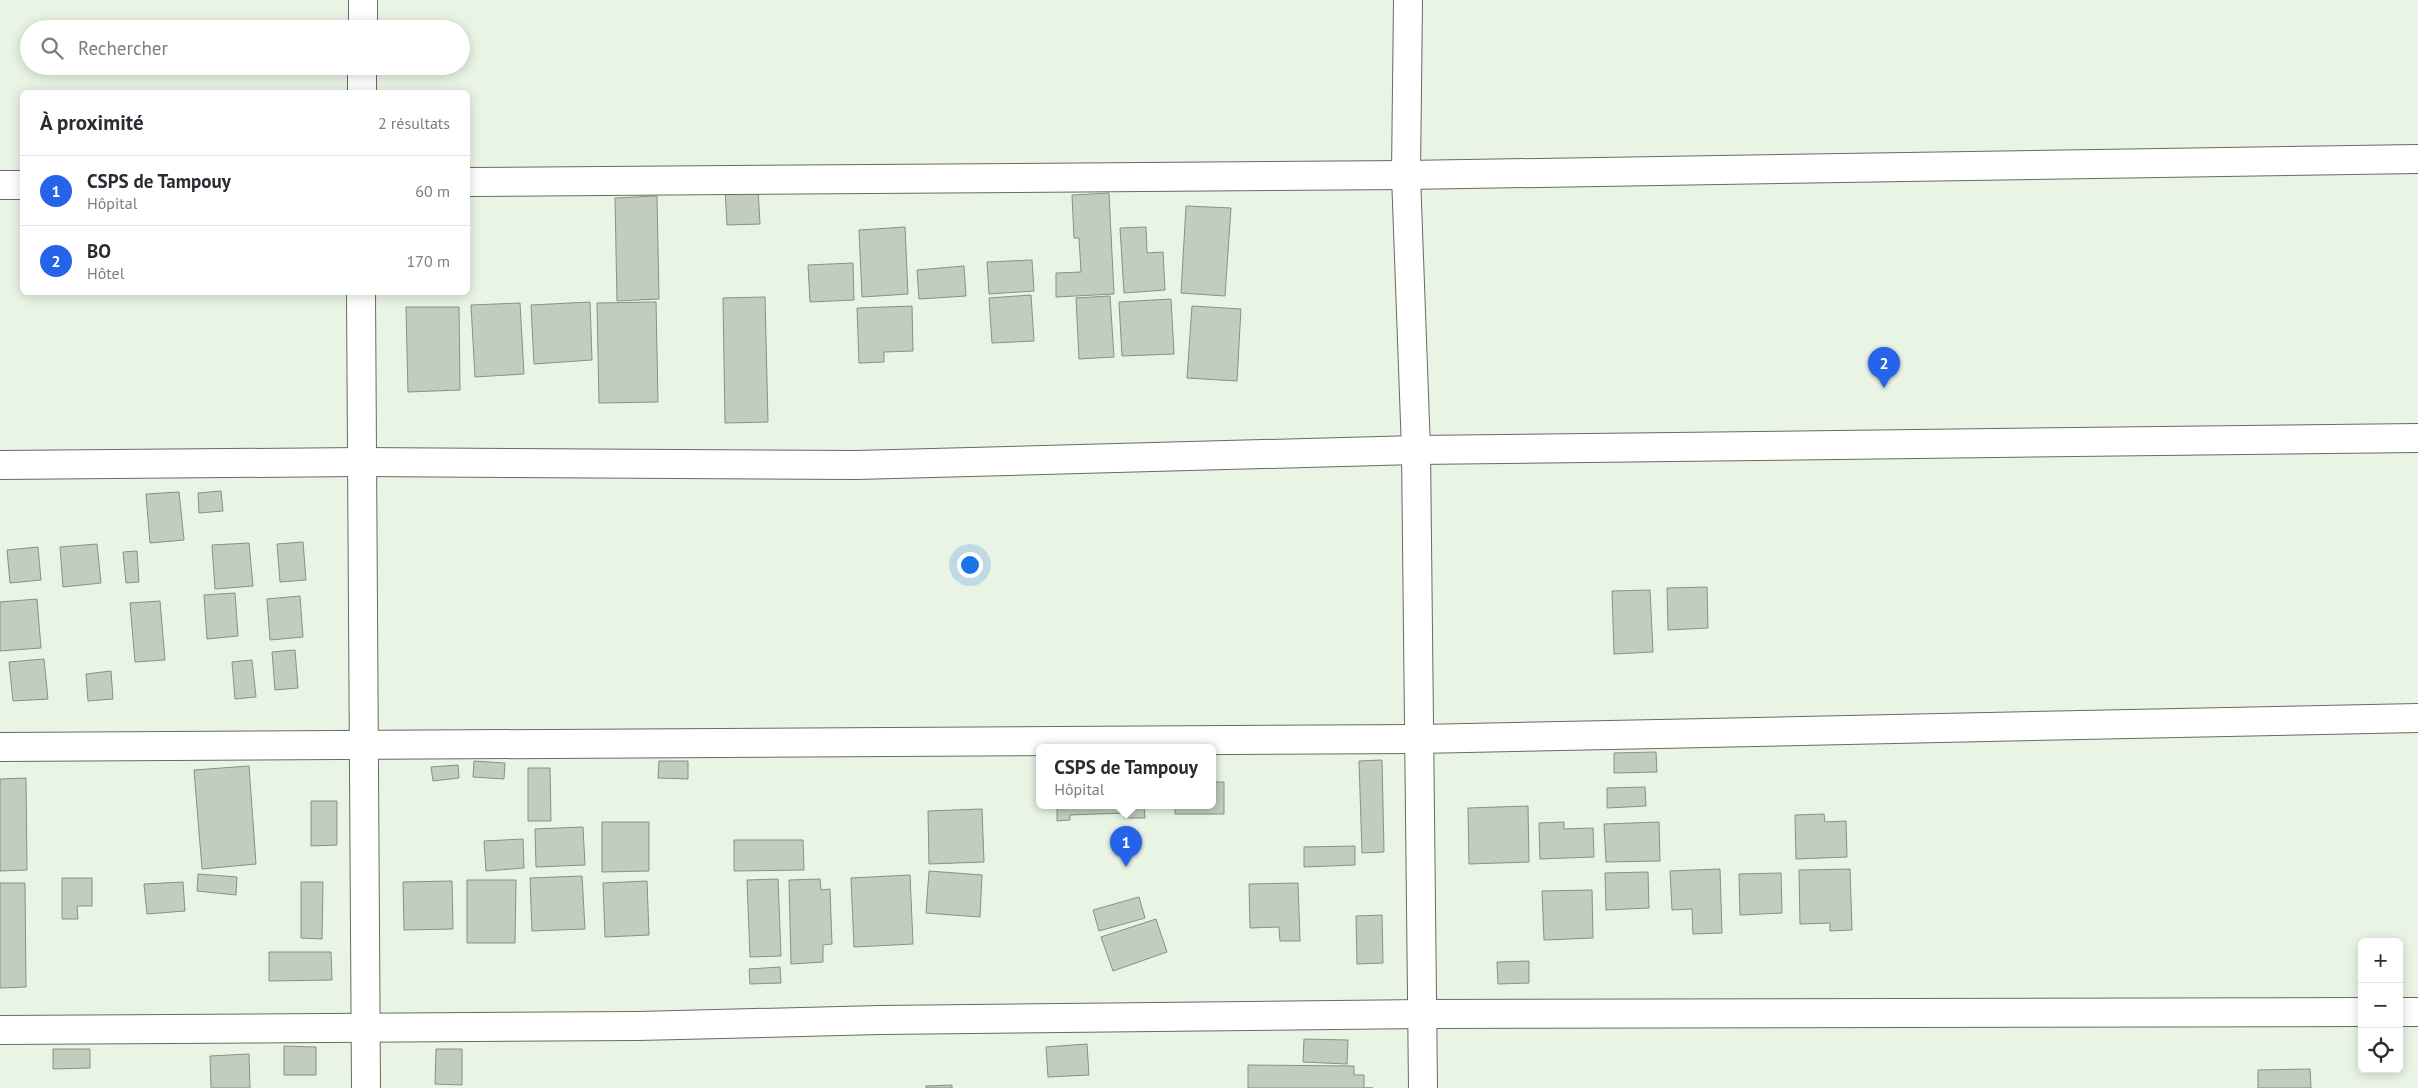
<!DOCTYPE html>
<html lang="fr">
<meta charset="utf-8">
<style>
:root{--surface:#fff;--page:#f7f7f7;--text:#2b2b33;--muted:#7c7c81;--line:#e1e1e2;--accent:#2563eb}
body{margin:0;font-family:"PT Sans",sans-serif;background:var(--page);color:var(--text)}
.controls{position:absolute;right:15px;bottom:15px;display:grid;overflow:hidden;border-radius:8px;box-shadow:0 2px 12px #0003}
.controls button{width:45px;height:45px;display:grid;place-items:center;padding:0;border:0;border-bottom:1px solid var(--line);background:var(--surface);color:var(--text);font:25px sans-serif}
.you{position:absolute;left:969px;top:564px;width:18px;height:18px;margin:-12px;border:4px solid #fff;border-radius:50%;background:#1a73e8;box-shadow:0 0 0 8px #1a73e833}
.badge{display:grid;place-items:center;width:32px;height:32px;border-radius:50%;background:var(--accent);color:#fff;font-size:16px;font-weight:700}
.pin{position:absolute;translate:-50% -41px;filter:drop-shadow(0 1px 2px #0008)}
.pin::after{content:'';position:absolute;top:26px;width:18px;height:15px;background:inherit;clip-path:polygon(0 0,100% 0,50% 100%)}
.popup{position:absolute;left:1036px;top:744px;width:180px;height:65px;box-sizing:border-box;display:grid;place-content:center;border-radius:8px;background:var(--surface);filter:drop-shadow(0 1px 4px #0005);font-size:16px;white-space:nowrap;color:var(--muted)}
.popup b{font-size:19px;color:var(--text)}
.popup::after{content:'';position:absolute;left:50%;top:100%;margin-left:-10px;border:10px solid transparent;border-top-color:var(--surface)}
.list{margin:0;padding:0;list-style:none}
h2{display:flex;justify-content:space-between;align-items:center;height:65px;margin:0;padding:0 20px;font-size:21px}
h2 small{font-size:16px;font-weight:400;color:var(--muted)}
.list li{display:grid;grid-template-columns:32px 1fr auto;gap:15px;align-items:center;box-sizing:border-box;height:70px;padding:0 20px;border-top:1px solid var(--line)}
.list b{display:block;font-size:19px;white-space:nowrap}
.list p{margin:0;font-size:16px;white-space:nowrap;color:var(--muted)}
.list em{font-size:16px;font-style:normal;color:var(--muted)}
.icon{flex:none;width:28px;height:28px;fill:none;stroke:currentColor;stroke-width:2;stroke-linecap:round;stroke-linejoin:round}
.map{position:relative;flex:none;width:2418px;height:1088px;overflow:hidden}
.search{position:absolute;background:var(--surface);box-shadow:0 2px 12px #0003;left:20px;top:20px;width:450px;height:55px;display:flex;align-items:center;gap:12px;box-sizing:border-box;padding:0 18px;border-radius:28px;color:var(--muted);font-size:19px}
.panel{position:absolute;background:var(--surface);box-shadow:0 2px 12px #0003;left:20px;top:90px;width:450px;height:205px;border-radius:8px}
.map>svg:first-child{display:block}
</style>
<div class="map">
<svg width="2418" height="1088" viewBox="0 0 2418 1088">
<rect width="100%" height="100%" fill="#e9f4e5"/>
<g fill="#c2cdbf" stroke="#879184">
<polygon points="758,188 760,224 727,225 725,189"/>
<polygon points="1109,193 1114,294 1056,297 1056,273 1081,272 1079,238 1074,238 1072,195"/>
<polygon points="657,196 659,299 617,301 615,198"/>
<polygon points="1186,206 1231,208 1225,296 1181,293"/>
<polygon points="905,227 908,294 862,297 859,230"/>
<polygon points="1146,227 1147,253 1163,252 1165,290 1124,293 1120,228"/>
<polygon points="1032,260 1034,291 989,294 987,262"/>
<polygon points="853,263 854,300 810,302 808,265"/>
<polygon points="964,266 966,296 919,299 917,270"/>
<polygon points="1031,295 1034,341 992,343 989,298"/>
<polygon points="1110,296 1114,357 1079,359 1076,298"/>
<polygon points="765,297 768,422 725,423 723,298"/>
<polygon points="1171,299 1174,354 1122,356 1119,302"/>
<polygon points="590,302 592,360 534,364 531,305"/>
<polygon points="656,302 658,402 599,403 597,303"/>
<polygon points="520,303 524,374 475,377 471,305"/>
<polygon points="912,306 913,351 884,352 884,362 859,363 857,308"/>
<polygon points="1192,306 1241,309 1237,381 1187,378"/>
<polygon points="406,307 459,307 460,390 408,392"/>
<polygon points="221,491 223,511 199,513 198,493"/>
<polygon points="179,492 184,540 150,543 146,494"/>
<polygon points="303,542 306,580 280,582 277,544"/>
<polygon points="249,543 253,586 215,589 212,545"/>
<polygon points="97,544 101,583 63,587 60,547"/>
<polygon points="38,547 41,580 10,583 7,550"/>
<polygon points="137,551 139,582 126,583 123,552"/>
<polygon points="1707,587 1708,628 1668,630 1667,588"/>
<polygon points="1650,590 1653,652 1614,654 1612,591"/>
<polygon points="235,593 238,636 207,639 204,595"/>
<polygon points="300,596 303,637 270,640 267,599"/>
<polygon points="37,599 41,648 0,651 0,602"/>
<polygon points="160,601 165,660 135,662 130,603"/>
<polygon points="295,650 298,688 275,690 272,652"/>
<polygon points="44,659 48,699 13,701 9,662"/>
<polygon points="252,660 256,697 235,699 232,662"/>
<polygon points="111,671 113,699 88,701 86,674"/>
<polygon points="1656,752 1657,772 1614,773 1614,753"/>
<polygon points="1382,760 1384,852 1362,853 1359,761"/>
<polygon points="474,761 505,763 504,779 473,777"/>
<polygon points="659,761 688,761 688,779 658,778"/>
<polygon points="458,765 459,778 433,781 431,767"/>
<polygon points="249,766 256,864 202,869 194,770"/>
<polygon points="528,768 550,768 551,821 528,821"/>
<polygon points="26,778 27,870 0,871 0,779"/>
<polygon points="1212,782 1224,782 1224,814 1175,814 1175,806 1212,806"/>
<polygon points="1645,787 1646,806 1607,808 1607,788"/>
<polygon points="311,801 337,801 337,845 311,846"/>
<polygon points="1057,806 1144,806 1145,818 1124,818 1124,813 1070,815 1070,820 1057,821"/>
<polygon points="1528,806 1529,862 1469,864 1468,808"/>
<polygon points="982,809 984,862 929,864 928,811"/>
<polygon points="1824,814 1825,822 1846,821 1847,857 1796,859 1795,815"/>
<polygon points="602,822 649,822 649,871 602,872"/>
<polygon points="1564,822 1564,829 1593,828 1594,857 1540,859 1539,823"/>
<polygon points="1659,822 1660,861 1606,862 1604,824"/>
<polygon points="583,827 585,865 536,867 535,829"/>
<polygon points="523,839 524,868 486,871 484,841"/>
<polygon points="734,840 803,840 804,870 734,871"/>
<polygon points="1355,846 1355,865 1304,867 1304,847"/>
<polygon points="1720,869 1722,933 1693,934 1692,909 1672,910 1670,871"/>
<polygon points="1850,869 1852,930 1830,931 1830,923 1800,924 1799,870"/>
<polygon points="929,871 982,875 980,917 926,913"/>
<polygon points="1648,872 1649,908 1606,910 1605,873"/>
<polygon points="1781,873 1782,913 1740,915 1739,874"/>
<polygon points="198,874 237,877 236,895 197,891"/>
<polygon points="910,875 913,944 854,947 851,878"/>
<polygon points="582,876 585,929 532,931 530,878"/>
<polygon points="62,878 92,878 92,906 77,906 78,919 62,919"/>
<polygon points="778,879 781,956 750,957 747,880"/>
<polygon points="820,879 821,890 830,889 832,944 823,945 823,962 791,964 789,880"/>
<polygon points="467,880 516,880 515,943 467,943"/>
<polygon points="452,881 453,929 404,930 403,882"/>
<polygon points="647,881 649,935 605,937 603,883"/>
<polygon points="183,882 185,911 147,914 144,884"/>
<polygon points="301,882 323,882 322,939 301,938"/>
<polygon points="0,883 25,883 26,987 0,988"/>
<polygon points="1298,883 1300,941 1280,941 1279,927 1250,928 1249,884"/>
<polygon points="1592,890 1593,938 1544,940 1542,891"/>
<polygon points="1139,897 1145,918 1099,931 1093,910"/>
<polygon points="1382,915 1383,963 1357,964 1356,916"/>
<polygon points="1156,919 1167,952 1113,971 1101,937"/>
<polygon points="269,952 331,952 332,980 269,981"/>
<polygon points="1529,961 1529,983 1498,984 1497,962"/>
<polygon points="780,967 781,983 750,984 749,969"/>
<polygon points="1304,1039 1348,1040 1347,1064 1303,1062"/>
<polygon points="1087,1044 1089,1075 1048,1077 1046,1047"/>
<polygon points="284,1046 316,1047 316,1075 284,1075"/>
<polygon points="53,1049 90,1049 90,1068 53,1069"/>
<polygon points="436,1049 462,1049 462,1085 435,1084"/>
<polygon points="249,1054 250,1088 211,1088 210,1056"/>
<polygon points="1248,1065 1354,1066 1354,1075 1364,1075 1364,1088 1373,1088 1248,1088"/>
<polygon points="2310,1069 2311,1088 2258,1088 2258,1070"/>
<polygon points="952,1085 952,1088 926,1088 926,1086"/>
</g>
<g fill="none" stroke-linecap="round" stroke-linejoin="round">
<g stroke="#646d61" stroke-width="30">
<g id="minor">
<polyline points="1408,0 1406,175 1416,450 1423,1088"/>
<polyline points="363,29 363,0"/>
<polyline points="362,92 362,66"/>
<polyline points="468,182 1406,175 2418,159"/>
<polyline points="0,185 22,185"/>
<polyline points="361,292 366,1088"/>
<polyline points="0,465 361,462 856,465 1416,450 2418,438"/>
<polyline points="0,747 1419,739 2418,718"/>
<polyline points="2399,1012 2418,1012"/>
<polyline points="0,1030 638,1026 880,1020 1423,1014 2362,1012"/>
</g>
</g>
<use href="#minor" stroke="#fff" stroke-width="28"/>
</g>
</svg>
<div class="controls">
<button>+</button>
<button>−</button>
<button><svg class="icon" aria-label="locate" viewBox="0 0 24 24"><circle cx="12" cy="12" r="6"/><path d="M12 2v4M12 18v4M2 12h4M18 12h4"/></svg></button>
</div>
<div class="you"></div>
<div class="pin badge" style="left:1126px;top:867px">1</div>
<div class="popup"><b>CSPS de Tampouy</b>Hôpital</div>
<div class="pin badge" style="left:1884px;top:388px">2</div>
<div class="search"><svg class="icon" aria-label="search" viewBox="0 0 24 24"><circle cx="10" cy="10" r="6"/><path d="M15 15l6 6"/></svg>Rechercher</div>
<section class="panel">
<h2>À proximité<small>2 résultats</small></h2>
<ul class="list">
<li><span class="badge">1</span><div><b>CSPS de Tampouy</b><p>Hôpital</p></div><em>60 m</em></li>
<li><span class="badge">2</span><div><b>BO</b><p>Hôtel</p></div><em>170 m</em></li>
</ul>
</section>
</div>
